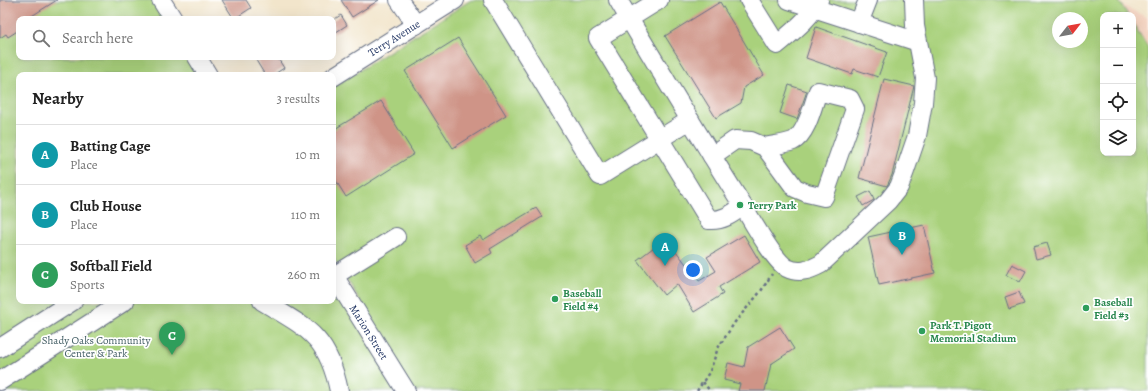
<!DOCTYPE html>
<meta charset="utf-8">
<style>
:root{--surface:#fff;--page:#f2f2f2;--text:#222;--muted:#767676;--line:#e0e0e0;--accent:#111827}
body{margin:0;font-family:Alegreya,serif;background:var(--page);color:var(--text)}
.controls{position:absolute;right:12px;top:12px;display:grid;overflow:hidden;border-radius:8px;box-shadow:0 4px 16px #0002}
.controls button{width:36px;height:36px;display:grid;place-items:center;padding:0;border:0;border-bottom:1px solid var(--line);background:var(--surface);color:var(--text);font:20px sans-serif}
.compass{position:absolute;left:1052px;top:12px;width:36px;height:36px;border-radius:50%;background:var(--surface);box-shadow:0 4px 16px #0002;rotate:59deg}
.you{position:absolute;left:693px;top:270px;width:14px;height:14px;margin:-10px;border:3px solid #fff;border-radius:50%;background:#1a73e8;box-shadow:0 0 0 6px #1a73e833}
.badge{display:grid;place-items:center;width:26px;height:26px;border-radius:50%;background:var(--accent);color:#fff;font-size:13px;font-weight:700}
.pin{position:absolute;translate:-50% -33px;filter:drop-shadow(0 1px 2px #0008)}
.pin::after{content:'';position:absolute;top:21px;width:14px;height:12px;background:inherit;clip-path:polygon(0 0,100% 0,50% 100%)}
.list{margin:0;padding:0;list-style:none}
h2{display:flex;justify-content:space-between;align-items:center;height:52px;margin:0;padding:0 16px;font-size:17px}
h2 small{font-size:13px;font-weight:400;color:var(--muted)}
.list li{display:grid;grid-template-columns:26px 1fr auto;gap:12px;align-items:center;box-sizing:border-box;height:60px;padding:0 16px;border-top:1px solid var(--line)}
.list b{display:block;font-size:15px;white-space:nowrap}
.list p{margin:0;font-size:13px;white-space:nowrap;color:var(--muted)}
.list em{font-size:13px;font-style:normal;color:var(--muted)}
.icon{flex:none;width:22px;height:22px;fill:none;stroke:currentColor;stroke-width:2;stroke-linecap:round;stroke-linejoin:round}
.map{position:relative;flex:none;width:1148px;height:391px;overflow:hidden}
.search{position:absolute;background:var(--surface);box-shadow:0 4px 16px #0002;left:16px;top:16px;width:320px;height:44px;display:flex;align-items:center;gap:10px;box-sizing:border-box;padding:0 14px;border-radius:8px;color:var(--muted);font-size:15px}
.panel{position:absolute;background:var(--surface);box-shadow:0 4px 16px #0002;left:16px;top:72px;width:320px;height:232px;border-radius:8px}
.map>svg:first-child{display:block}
</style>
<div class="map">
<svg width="1148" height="391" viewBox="0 0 1148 391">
<rect width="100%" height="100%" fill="#fff"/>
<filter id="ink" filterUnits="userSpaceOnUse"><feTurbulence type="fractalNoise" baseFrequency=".025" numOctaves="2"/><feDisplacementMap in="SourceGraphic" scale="8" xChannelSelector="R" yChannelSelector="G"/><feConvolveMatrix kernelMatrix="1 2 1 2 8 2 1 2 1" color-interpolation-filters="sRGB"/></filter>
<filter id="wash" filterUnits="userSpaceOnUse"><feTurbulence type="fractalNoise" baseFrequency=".012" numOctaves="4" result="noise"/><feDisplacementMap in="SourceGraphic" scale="16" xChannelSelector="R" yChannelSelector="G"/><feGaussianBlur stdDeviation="0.9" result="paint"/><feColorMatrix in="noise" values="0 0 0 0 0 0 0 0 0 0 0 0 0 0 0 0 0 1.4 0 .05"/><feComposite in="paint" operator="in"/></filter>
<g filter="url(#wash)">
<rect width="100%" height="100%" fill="#f2e5cb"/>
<polygon fill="#f4d3c0" points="1122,5 1148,18 1148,48 1133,23 1133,15 1128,15"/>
<g fill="#a9d17b" stroke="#62806c" fill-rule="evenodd">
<polygon points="0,0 156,0 168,19 19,19 19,57 191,57 203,75 19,75 19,301 333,301 333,284 400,391 0,391"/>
<path d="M471 0H1118L1128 15H1103V153H1133V23L1148 48V391H408L381 334 333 257V87ZM1058 18H1082V42H1058Z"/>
</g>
<g id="blocks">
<g fill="#cf9487">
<polygon points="0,0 57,0 27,19 19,19 19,30 8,37 6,34 0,38"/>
<polygon points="222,0 246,0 251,8 234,19"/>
<polygon points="341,0 379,0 352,17"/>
<polygon points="720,2 764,75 744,87 741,103 716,118 665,36"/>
<polygon points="341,15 347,25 333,34 333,20"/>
<polygon points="816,27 887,52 878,77 854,69 852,74 806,58"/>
<polygon points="458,38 506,115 453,148 405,71"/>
<polygon points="254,57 277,57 284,68 273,75 265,75"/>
<polygon points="884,79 914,86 892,175 887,186 859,178"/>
<polygon points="789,85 807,91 797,119 780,113"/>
<polygon points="381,101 414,154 346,197 333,176 333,130"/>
<polygon points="870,191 874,200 863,206 858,197"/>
<polygon points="536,208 542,217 490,249 492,253 475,263 465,245 480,236 483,240"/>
<polygon points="924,225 935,273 879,285 868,237"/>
<polygon points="744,235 760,262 719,287 723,294 694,312 677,284 664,295 637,260 666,238 699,281 716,271 707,257"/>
<polygon points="1047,243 1051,255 1036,259 1033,247"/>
<polygon points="1012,264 1026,271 1020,282 1006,275"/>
<polygon points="1019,292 1024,304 1009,309 1005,297"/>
<polygon points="780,327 794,349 771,364 765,391 738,391 740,384 724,380 728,363 744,367 748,347"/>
</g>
</g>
</g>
<g filter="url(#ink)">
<use href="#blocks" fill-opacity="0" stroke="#666f84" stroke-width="1"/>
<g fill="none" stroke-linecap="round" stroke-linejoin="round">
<g stroke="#666f84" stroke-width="20">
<g id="minor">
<polyline points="161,0 173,19"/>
<polyline points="399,0 416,25"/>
<polyline points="493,0 600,176 690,120"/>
<path d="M618 0C659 69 700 138 743 206 751 219 774 261 787 268 799 274 810 270 821 264L888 201 899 187 905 171 917 136 923 103 925 78 915 26 914 0"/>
<path d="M659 0 598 38 709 220C723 221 732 214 743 206"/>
<path d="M749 0 777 45C792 32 811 18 819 0"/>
<polyline points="789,0 918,42"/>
<polyline points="859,23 868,0"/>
<polyline points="197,57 208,75"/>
<polyline points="333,77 455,0"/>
<path d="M712 156 735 140 751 141 765 147 795 188 807 193 824 197 855 109 850 99 818 91C813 105 807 134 793 141 785 144 774 145 765 147"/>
<polyline points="333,274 406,391"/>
<polyline points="334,276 396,237"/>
<path d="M262 301C307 328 328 336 339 391"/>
<polyline points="0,348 73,301"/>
<polyline points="0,381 125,301"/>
</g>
</g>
<g stroke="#666f84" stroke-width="2.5" stroke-dasharray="3 3" stroke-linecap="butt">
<polyline points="703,382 710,391"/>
<polyline points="697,391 710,371 718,348 735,322 761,291 772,274"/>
</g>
<use href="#minor" stroke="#fff" stroke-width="18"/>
</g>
</g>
<g fill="#2e9e5b" stroke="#fff" stroke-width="1.5">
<circle cx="740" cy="205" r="4"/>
<circle cx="555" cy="299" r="4"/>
<circle cx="1086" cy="308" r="4"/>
<circle cx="922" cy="331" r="4"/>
</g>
<g text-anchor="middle" stroke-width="3.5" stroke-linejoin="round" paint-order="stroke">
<g font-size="11" fill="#1b2f5e" stroke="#fff">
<text transform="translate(394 38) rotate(-32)" y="4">Terry Avenue</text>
<text transform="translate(369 332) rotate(58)" y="4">Marion Street</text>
</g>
<g font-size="11" font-weight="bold" fill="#27864d" stroke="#fff" text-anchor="start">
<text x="748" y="209">Terry Park</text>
<text x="563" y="297">Baseball<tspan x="563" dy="13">Field #4</tspan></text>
<text x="1094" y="306">Baseball<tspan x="1094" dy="13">Field #3</tspan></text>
<text x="930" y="329">Park T. Pigott<tspan x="930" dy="13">Memorial Stadium</tspan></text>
</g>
<g font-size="11" fill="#466067" stroke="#fff">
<text x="96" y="344">Shady Oaks Community<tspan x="96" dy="13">Center &amp; Park</tspan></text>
</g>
</g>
</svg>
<div class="controls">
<button>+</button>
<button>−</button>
<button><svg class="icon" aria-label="locate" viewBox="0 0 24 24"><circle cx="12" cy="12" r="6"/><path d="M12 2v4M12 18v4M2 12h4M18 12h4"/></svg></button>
<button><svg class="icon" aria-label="layers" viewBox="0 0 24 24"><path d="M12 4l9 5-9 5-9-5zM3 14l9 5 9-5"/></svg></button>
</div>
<svg class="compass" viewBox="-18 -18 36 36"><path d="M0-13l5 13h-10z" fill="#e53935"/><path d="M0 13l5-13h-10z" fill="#767676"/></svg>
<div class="you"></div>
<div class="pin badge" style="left:665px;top:266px;background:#0f9aa8">A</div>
<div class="pin badge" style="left:902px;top:255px;background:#0f9aa8">B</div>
<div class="pin badge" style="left:172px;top:355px;background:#2e9e5b">C</div>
<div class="search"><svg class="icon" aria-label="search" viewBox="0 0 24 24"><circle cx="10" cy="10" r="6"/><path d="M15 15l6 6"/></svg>Search here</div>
<section class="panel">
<h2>Nearby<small>3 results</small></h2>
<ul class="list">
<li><span class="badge" style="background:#0f9aa8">A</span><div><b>Batting Cage</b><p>Place</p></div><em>10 m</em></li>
<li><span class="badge" style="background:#0f9aa8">B</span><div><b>Club House</b><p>Place</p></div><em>110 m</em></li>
<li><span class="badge" style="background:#2e9e5b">C</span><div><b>Softball Field</b><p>Sports</p></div><em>260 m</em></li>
</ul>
</section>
</div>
